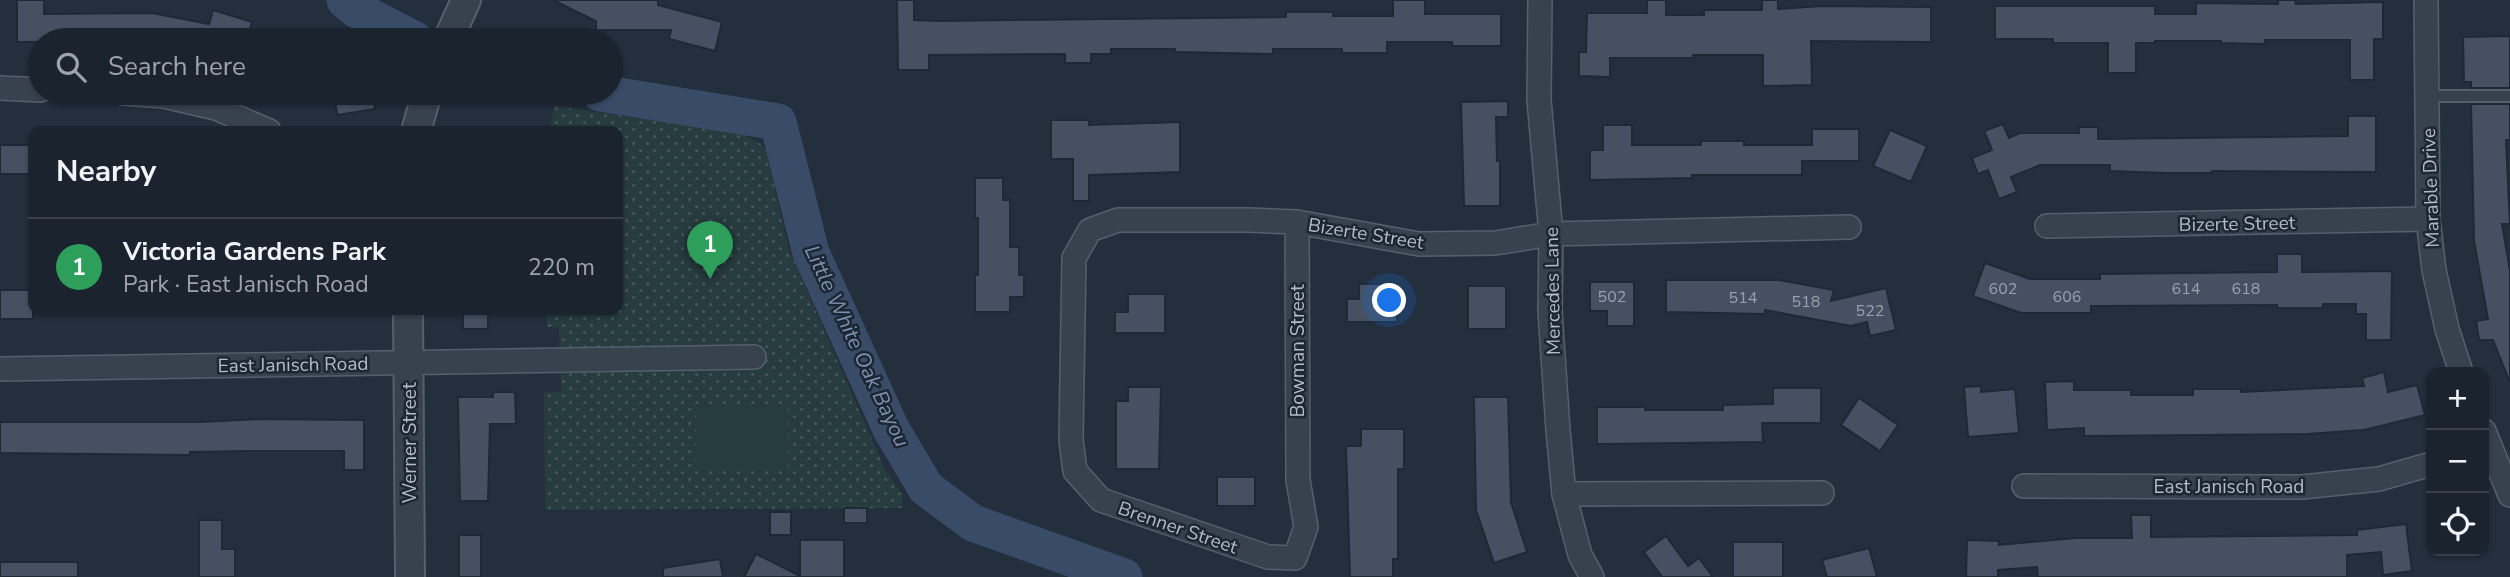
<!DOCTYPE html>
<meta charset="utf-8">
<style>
:root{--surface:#1b232e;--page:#282f3a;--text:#f1f3f6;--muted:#a0a4aa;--line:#39404a;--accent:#0b8043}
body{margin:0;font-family:"Nunito Sans",sans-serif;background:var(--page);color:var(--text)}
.controls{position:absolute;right:21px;bottom:21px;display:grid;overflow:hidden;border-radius:14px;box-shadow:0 2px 5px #0004}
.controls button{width:63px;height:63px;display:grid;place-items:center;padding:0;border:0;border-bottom:2px solid var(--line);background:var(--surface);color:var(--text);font:35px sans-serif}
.you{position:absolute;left:1390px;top:301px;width:24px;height:24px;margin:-18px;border:5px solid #fff;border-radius:50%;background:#1a73e8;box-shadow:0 0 0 10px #1a73e833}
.badge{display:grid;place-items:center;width:46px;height:46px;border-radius:50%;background:var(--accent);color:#fff;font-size:23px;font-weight:700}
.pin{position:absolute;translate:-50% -58px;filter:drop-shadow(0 2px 4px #0008)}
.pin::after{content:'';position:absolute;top:37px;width:24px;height:21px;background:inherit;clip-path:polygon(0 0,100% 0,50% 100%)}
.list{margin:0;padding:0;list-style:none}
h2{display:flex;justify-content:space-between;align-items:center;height:91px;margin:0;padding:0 28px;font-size:30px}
h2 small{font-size:23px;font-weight:400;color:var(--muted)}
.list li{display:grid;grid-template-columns:46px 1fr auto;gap:21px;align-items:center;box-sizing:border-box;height:98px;padding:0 28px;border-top:2px solid var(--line)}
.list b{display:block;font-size:26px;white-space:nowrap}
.list p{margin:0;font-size:23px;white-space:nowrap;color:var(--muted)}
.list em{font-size:23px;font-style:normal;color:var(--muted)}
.icon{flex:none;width:38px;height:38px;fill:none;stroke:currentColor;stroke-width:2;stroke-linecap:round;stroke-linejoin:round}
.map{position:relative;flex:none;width:2510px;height:577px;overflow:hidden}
.search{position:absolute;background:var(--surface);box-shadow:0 2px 5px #0004;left:28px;top:28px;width:595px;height:77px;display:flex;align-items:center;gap:18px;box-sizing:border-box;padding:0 24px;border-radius:38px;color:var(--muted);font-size:26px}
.panel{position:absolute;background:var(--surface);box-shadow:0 2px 5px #0004;left:28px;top:126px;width:595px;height:189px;border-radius:14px}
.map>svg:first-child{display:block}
</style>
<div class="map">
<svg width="2510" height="577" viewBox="0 0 2510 577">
<defs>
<pattern id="grass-dots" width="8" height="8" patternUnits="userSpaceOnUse" patternTransform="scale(1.75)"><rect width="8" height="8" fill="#263c3f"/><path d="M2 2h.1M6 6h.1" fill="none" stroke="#435659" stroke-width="1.8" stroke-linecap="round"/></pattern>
</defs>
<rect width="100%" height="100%" fill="#242f3e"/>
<polygon fill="url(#grass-dots)" points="554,106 741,133 761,144 767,153 788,248 884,467 902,495 903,508 545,510 544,392 561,392 559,327 547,327 546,310 618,310 618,131 550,131"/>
<rect fill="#263c3f" x="696" y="408" width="92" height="60"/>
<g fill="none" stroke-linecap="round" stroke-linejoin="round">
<g stroke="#394c67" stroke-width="37">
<polyline points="345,0 357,10 415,40"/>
<polyline points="600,93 778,122 811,253 891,429 926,488 973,523 1124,577"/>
</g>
</g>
<g fill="#455162" stroke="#1f2835" stroke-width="2">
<polygon points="17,0 44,0 44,14 152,13 209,24 213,10 252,22 249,32 252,33 251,40 17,42"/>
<polygon points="553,0 658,0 658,5 722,22 715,51 669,39 671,30 596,30 596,21"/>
<polygon points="897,0 914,0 914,20 939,21 1286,17 1286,12 1333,12 1333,16 1393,16 1393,0 1425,0 1425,14 1501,14 1501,46 1452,46 1452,42 1387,42 1387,53 1342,53 1342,49 1273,49 1273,54 1175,52 1175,49 1111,49 1111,54 1091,54 1091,63 1065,63 1065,54 929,55 929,70 898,70"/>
<polygon points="1647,0 1666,0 1666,15 1704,15 1704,10 1762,10 1762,0 1778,0 1778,9 1821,6 1931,7 1931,42 1811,41 1812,85 1763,86 1763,55 1693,55 1693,58 1610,58 1610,77 1579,76 1579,52 1586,52 1587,13 1647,13"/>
<polygon points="2278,0 2295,0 2296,4 2383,2 2383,39 2374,39 2374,80 2350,80 2350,40 2265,40 2265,44 2221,43 2221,41 2155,41 2155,43 2136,43 2136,73 2108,73 2108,43 2053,43 2053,39 1995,39 1995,6 2155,6 2155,14 2196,14 2196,3 2278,4"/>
<polygon points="2510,36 2510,88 2471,88 2471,82 2464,82 2463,37"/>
<polygon points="334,93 373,93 375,109 337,115"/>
<polygon points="1508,101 1508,117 1496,117 1497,161 1500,161 1500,206 1464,206 1461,102"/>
<polygon points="2471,104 2510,104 2510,140 2506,140 2510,224 2502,224 2510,271 2510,383 2493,340 2479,340 2476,321 2488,319 2474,241"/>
<polygon points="2348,116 2376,116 2376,172 2212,171 2212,173 2165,173 2110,171 2110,165 2040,165 2011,177 2017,192 1999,199 1988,170 1978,174 1972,158 1992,150 1984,131 2003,124 2009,138 2020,133 2079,133 2079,127 2098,127 2098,139 2348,136"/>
<polygon points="1051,120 1089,120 1089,125 1180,122 1180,172 1089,175 1089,201 1073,201 1073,159 1051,159"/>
<polygon points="1603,125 1632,125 1632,145 1701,145 1701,141 1744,141 1744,145 1812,145 1812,129 1859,129 1859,161 1802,161 1802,175 1692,175 1692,178 1590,180 1590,150 1603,150"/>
<polygon points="1890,130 1927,146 1911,182 1873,166"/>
<rect x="0" y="145" width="33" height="29"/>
<polygon points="975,178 1003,178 1003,200 1010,200 1010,247 1019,247 1019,275 1024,275 1024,297 1010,297 1010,312 975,312 975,275 978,275 978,218 975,218"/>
<polygon points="2277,254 2302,254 2302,272 2392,271 2391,340 2366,340 2366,314 2356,314 2356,304 2323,304 2323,308 2277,308 2277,305 2091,306 2091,313 2021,313 1973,296 1985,263 2030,279 2100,279 2100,274 2277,272"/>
<polygon points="1666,280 1779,280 1834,290 1831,301 1886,288 1896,330 1870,336 1867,322 1851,326 1765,310 1765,314 1666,312"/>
<polygon points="1590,282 1634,282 1634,326 1607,326 1607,311 1590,311"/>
<polygon points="1359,284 1397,284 1397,322 1347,322 1347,299 1359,299"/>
<rect x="1468" y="286" width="38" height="43"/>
<rect x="0" y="290" width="33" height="29"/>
<polygon points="1128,294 1165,294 1165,333 1115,333 1115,312 1128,312"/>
<rect x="463" y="310" width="25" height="19"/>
<polygon points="2384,372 2388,392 2417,385 2425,415 2364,430 2307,434 2084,436 2084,428 2047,430 2045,382 2074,381 2074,390 2131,390 2131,395 2193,395 2193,389 2241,389 2241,392 2364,386 2362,378"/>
<polygon points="1981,386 1981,392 2015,389 2019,433 1968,437 1964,387"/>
<polygon points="1128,387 1161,387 1159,469 1116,469 1116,401 1128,401"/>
<polygon points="1773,388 1821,388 1821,423 1762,423 1763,442 1597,444 1597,407 1645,407 1645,410 1723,410 1723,405 1773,404"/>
<polygon points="493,392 515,392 516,424 490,424 488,501 460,501 458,397 493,397"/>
<polygon points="1474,397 1508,397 1511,502 1527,552 1494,563 1476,510"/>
<polygon points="1859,398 1898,425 1880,451 1841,425"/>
<polygon points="259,419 364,420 364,470 344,470 344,451 250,451 190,452 190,455 0,453 0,422 200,422"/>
<polygon points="1361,429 1404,429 1404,469 1398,469 1398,559 1393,559 1393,577 1350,577 1346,446 1361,446"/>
<rect x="1217" y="477" width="38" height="29"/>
<rect x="844" y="508" width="23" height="15"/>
<rect x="770" y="512" width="21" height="23"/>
<polygon points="2131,515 2151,515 2151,537 2357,535 2357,530 2406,524 2412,571 2383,575 2381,552 2347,555 2347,577 2038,577 2037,567 1998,570 1998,577 1966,577 1967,540 1999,541 1999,545 2075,538 2132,538"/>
<polygon points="199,520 222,520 222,549 235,549 235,577 199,577"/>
<rect x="459" y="535" width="22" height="42"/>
<polygon points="1666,536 1688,566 1699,558 1713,577 1662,577 1644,552"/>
<polygon points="800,540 844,540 844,577 744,577 756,554 800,576"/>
<rect x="1733" y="542" width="50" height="35"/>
<polygon points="1869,548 1877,577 1827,577 1822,560"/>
<polygon points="720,559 723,577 663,577 663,568"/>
<rect x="0" y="562" width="78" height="15"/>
</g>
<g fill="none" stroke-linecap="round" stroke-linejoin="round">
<g stroke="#565f6c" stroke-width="14">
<polyline id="service" points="2427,96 2510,96"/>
</g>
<g stroke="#565f6c" stroke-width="26">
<g id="minor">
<polyline points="1540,0 1539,100 1551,234 1550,311 1558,430 1564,494 1580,555 1592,577"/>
<polyline points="2426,0 2428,219 2434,270 2447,329 2461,372"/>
<polyline points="0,88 40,90"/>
<polyline points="123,93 164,96 216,108 269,131"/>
<polyline points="1297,222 1298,480 1306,527 1295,558 1268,557 1101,500 1075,471 1071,440 1074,258 1090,230 1118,220 1248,220 1297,222 1419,244 1495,243 1551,234 1849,227"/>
<polyline points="2047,226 2428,219"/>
<polyline points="0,369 754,357"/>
<polyline points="2484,431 2510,495"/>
<polyline points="2024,486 2302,487 2379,479 2431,464"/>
<polyline points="1564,494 1822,493"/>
</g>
</g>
<g stroke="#565f6c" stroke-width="32">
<g id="tertiary">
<polyline points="448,40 466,0"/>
<polyline points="416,131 427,93"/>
<polyline points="408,310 410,577"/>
</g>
</g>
<use href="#service" stroke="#38414e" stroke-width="10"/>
<use href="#minor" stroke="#38414e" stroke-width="23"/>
<use href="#tertiary" stroke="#38414e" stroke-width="28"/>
</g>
<g text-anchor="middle" stroke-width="5" stroke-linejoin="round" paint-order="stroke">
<g font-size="16" fill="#98a1af">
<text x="2003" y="294">602</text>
<text x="2186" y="294">614</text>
<text x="2246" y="294">618</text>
<text x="1612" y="302">502</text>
<text x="2067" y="302">606</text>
<text x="1743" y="303">514</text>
<text x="1806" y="307">518</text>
<text x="1870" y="316">522</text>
</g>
<g font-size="19" fill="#b4bcc9" stroke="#1d2633">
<text transform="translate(2430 188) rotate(-92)" y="7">Marable Drive</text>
<text transform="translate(2237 223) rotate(-1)" y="7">Bizerte Street</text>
<text transform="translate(1366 233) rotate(9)" y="7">Bizerte Street</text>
<text transform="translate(1552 291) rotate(-91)" y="7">Mercedes Lane</text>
<text transform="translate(1297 351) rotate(-90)" y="7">Bowman Street</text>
<text transform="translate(293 364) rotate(-1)" y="7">East Janisch Road</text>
<text transform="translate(409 443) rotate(-90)" y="7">Werner Street</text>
<text x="2229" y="493">East Janisch Road</text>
<text transform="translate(1178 527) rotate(19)" y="7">Brenner Street</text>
</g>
<g font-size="21" font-style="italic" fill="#7c92b1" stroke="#1d2633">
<text transform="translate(857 346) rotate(65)" y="7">Little White Oak Bayou</text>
</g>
</g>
</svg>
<div class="controls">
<button>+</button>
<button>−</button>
<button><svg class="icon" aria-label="locate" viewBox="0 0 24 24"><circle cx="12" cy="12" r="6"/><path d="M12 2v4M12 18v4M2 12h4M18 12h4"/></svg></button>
</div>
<div class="you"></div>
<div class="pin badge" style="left:710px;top:279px;background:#2e9e5b">1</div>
<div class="search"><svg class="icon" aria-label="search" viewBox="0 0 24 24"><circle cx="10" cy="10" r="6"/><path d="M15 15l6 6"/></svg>Search here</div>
<section class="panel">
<h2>Nearby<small></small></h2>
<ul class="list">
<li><span class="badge" style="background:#2e9e5b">1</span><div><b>Victoria Gardens Park</b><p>Park · East Janisch Road</p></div><em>220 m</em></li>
</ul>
</section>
</div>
